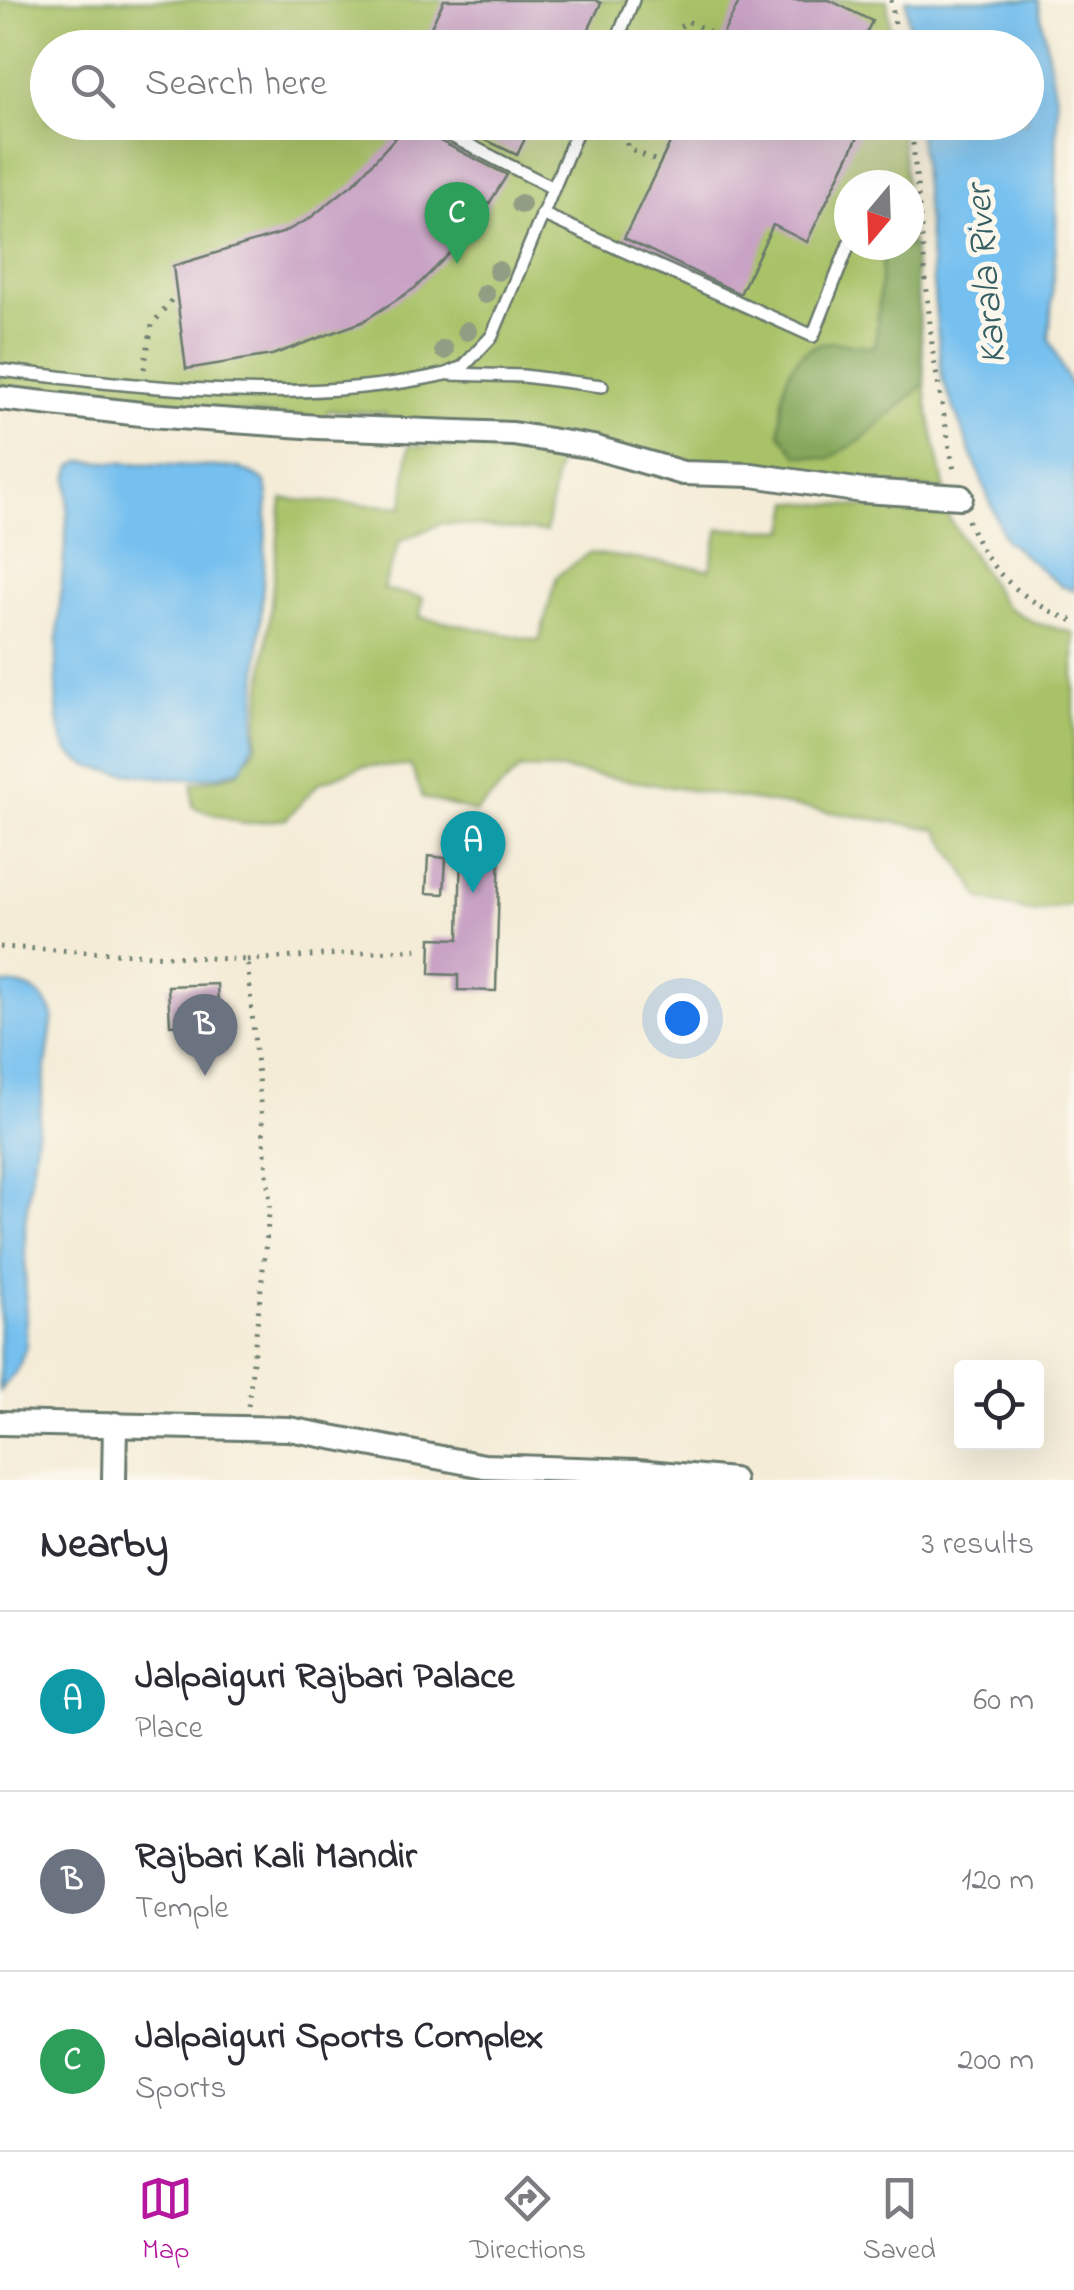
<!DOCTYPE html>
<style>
:root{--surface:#fff;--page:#f7f7f7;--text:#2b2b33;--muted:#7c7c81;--line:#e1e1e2;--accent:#b5179e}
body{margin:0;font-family:"Indie Flower",sans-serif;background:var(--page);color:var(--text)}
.controls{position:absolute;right:30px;bottom:30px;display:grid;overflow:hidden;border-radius:10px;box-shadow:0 10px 40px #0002}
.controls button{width:90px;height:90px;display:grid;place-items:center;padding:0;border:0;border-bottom:2px solid var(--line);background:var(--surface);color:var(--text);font:50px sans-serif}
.compass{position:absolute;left:834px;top:170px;width:90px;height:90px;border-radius:50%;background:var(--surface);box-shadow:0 10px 40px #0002;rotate:199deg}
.you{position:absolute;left:682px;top:1018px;width:35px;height:35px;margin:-25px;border:8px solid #fff;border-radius:50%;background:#1a73e8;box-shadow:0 0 0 15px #1a73e833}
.badge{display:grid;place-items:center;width:65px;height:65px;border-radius:50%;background:var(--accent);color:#fff;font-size:32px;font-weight:700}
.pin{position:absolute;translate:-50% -82px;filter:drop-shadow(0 2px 5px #0008)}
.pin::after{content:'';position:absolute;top:52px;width:35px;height:30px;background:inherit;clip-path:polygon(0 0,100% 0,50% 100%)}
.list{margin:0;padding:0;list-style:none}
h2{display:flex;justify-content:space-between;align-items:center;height:130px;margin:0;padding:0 40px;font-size:42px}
h2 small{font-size:32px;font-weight:400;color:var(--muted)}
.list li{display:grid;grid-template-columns:65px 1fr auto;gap:30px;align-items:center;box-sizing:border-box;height:180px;padding:0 40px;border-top:2px solid var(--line)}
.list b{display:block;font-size:38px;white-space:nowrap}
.list p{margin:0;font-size:32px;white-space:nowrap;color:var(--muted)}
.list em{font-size:32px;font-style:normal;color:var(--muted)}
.icon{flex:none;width:55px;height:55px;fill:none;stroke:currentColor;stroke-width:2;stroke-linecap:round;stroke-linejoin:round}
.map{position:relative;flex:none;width:1074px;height:1480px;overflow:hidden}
.search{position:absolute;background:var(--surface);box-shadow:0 10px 40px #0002;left:30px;right:30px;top:30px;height:110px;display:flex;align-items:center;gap:25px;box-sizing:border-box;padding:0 35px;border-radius:55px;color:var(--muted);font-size:38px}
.sheet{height:670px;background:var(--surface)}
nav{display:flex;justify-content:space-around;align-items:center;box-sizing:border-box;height:140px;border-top:2px solid var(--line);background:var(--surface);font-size:28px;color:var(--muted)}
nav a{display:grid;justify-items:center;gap:5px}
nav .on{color:var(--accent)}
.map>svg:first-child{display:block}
</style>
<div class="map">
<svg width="1074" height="1480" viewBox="0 0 1074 1480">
<rect width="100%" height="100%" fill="#fbf7ec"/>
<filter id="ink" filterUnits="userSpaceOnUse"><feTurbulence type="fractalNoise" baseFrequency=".01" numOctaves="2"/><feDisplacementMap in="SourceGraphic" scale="20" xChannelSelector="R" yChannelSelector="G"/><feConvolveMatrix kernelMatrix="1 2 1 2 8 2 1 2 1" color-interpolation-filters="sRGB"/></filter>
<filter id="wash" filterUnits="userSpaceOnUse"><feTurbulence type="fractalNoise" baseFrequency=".0048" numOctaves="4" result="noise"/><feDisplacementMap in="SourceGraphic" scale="40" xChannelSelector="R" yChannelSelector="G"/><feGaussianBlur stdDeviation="2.25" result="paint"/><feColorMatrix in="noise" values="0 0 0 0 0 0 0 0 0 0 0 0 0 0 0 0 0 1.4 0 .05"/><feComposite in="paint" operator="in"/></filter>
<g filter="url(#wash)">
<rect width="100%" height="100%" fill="#f4ecd7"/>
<g fill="#a9c268" stroke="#64804e" stroke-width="2.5">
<polygon points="0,0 887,0 892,47 48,48 48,122 900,123 906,185 849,185 849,245 909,245 909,210 927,404 945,491 688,466 390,422 385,413 329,410 324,420 0,391"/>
<polygon points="409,446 485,446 559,455 546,532 442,523 400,541 383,589 423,598 420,617 539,641 557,576 589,553 710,569 719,529 786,530 791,502 945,512 1005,606 1035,623 1074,633 1074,904 1033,912 981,899 937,829 564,770 520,769 476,812 423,798 411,766 363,766 319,783 286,819 243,824 193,807 192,784 236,774 256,747 282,499 403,507"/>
</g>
<path fill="#86a85c" stroke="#527248" stroke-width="2.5" d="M913 245 925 384 860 441 828 459 797 455 780 433C782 399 780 359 819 344 833 339 860 346 875 347L883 253Z"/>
<g fill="#76c0ef" stroke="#4a7e92" stroke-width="2.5">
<polygon points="906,0 1038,0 1057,103 1056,242 1049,339 1074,393 1074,591 1060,585 1005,540 942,378 918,123 1026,122 1026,48 911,47"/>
<path d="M82 461 239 468 264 480 268 494 254 743 241 769C204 782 173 780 135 774 112 771 87 771 70 753 38 719 72 534 68 479L72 466Z"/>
<path d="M0 984C26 984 42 990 53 1015L25 1223 26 1346 18 1369 0 1391Z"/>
</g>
<g id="blocks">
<g fill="#c8a2c4">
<polygon points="444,0 595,0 601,3 580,48 421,48"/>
<polygon points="740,0 829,0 872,21 859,48 716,48"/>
<polygon points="402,122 507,175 472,231 415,288 362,322 272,355 186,369 173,266 282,233 309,219 355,182 394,139"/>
<polygon points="448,122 533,122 517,155"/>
<polygon points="680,122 865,122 807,242 773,225 740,294 624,238"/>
<polygon points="461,842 500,843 496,991 458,990 458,975 430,974 431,938 459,939"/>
<polygon points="428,856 446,858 444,894 426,893"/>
<polygon points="217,984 219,1023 170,1025 168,986"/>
</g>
</g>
</g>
<g filter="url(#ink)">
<use href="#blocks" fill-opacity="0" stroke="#6a7a6d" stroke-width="2.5"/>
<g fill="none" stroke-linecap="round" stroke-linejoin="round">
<g stroke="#6a7a6d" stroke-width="16">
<g id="lane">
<polyline points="583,41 594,48"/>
<polyline points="614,48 633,0"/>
<polyline points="424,122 553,188"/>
<polyline points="872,185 873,183"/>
<polyline points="542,214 813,336 849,244"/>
<path d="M0 370C145 388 301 406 446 374L463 367 492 336 581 122"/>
<polyline points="450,374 523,376 602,386"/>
</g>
</g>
<g stroke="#6a7a6d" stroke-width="28">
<g id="street">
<polyline points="0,398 150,415 318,427 513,434 593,447 683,473 752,475 863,491 961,497"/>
<polyline points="0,1423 289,1429 484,1466 638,1471 733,1480"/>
<polyline points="114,1480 115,1424"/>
</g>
</g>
<g stroke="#6a7a6d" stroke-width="5" stroke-dasharray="2.5 8" stroke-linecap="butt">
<polyline points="891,0 899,48"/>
<polyline points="637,40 655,48"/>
<polyline points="657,48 687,21 721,37"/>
<polyline points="626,122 627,147 660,163"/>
<polyline points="911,122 933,355 955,476"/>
<polyline points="144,369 152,325 176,294"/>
<path d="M968 520C985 570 1026 604 1074 621"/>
<polyline points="0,947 247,960 270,1205 248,1407"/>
<polyline points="247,960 421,949"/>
</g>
<use href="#lane" stroke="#fff" stroke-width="11"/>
<use href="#street" stroke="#fff" stroke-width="22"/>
</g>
<g fill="#929e84">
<circle cx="521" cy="204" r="10"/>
<circle cx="498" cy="271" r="10"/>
<circle cx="485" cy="294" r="10"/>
<circle cx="467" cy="331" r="10"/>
<circle cx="444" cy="350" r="10"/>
</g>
</g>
<g text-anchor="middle" stroke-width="10" stroke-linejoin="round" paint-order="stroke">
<g font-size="38" font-style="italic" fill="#355e63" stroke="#fbf7ec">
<text transform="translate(984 275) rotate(-95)" y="13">Karala River</text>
</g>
</g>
</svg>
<div class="controls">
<button><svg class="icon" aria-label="locate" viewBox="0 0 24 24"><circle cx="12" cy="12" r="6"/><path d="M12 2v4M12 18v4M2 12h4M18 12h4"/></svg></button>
</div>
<svg class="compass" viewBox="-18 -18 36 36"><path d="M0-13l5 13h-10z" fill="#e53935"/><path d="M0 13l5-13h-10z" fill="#7c7c81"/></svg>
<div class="you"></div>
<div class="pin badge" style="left:473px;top:893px;background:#0f9aa8">A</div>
<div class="pin badge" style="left:205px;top:1076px;background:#6b7280">B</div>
<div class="pin badge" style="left:457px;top:264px;background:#2e9e5b">C</div>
<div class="search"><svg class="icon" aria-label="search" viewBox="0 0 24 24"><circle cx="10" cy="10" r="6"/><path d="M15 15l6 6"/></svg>Search here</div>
</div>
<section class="sheet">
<h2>Nearby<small>3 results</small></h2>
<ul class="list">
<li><span class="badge" style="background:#0f9aa8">A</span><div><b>Jalpaiguri Rajbari Palace</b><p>Place</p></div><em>60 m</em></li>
<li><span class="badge" style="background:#6b7280">B</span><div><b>Rajbari Kali Mandir</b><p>Temple</p></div><em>120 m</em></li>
<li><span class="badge" style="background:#2e9e5b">C</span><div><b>Jalpaiguri Sports Complex</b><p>Sports</p></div><em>200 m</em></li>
</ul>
</section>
<nav>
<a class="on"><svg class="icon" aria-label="map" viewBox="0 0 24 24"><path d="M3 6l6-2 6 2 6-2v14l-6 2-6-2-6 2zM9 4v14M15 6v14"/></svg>Map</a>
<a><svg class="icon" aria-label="directions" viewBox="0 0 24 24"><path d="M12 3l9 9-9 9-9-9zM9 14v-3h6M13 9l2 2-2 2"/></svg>Directions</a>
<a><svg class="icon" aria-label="saved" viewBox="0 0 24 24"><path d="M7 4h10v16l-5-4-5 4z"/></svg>Saved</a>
</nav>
